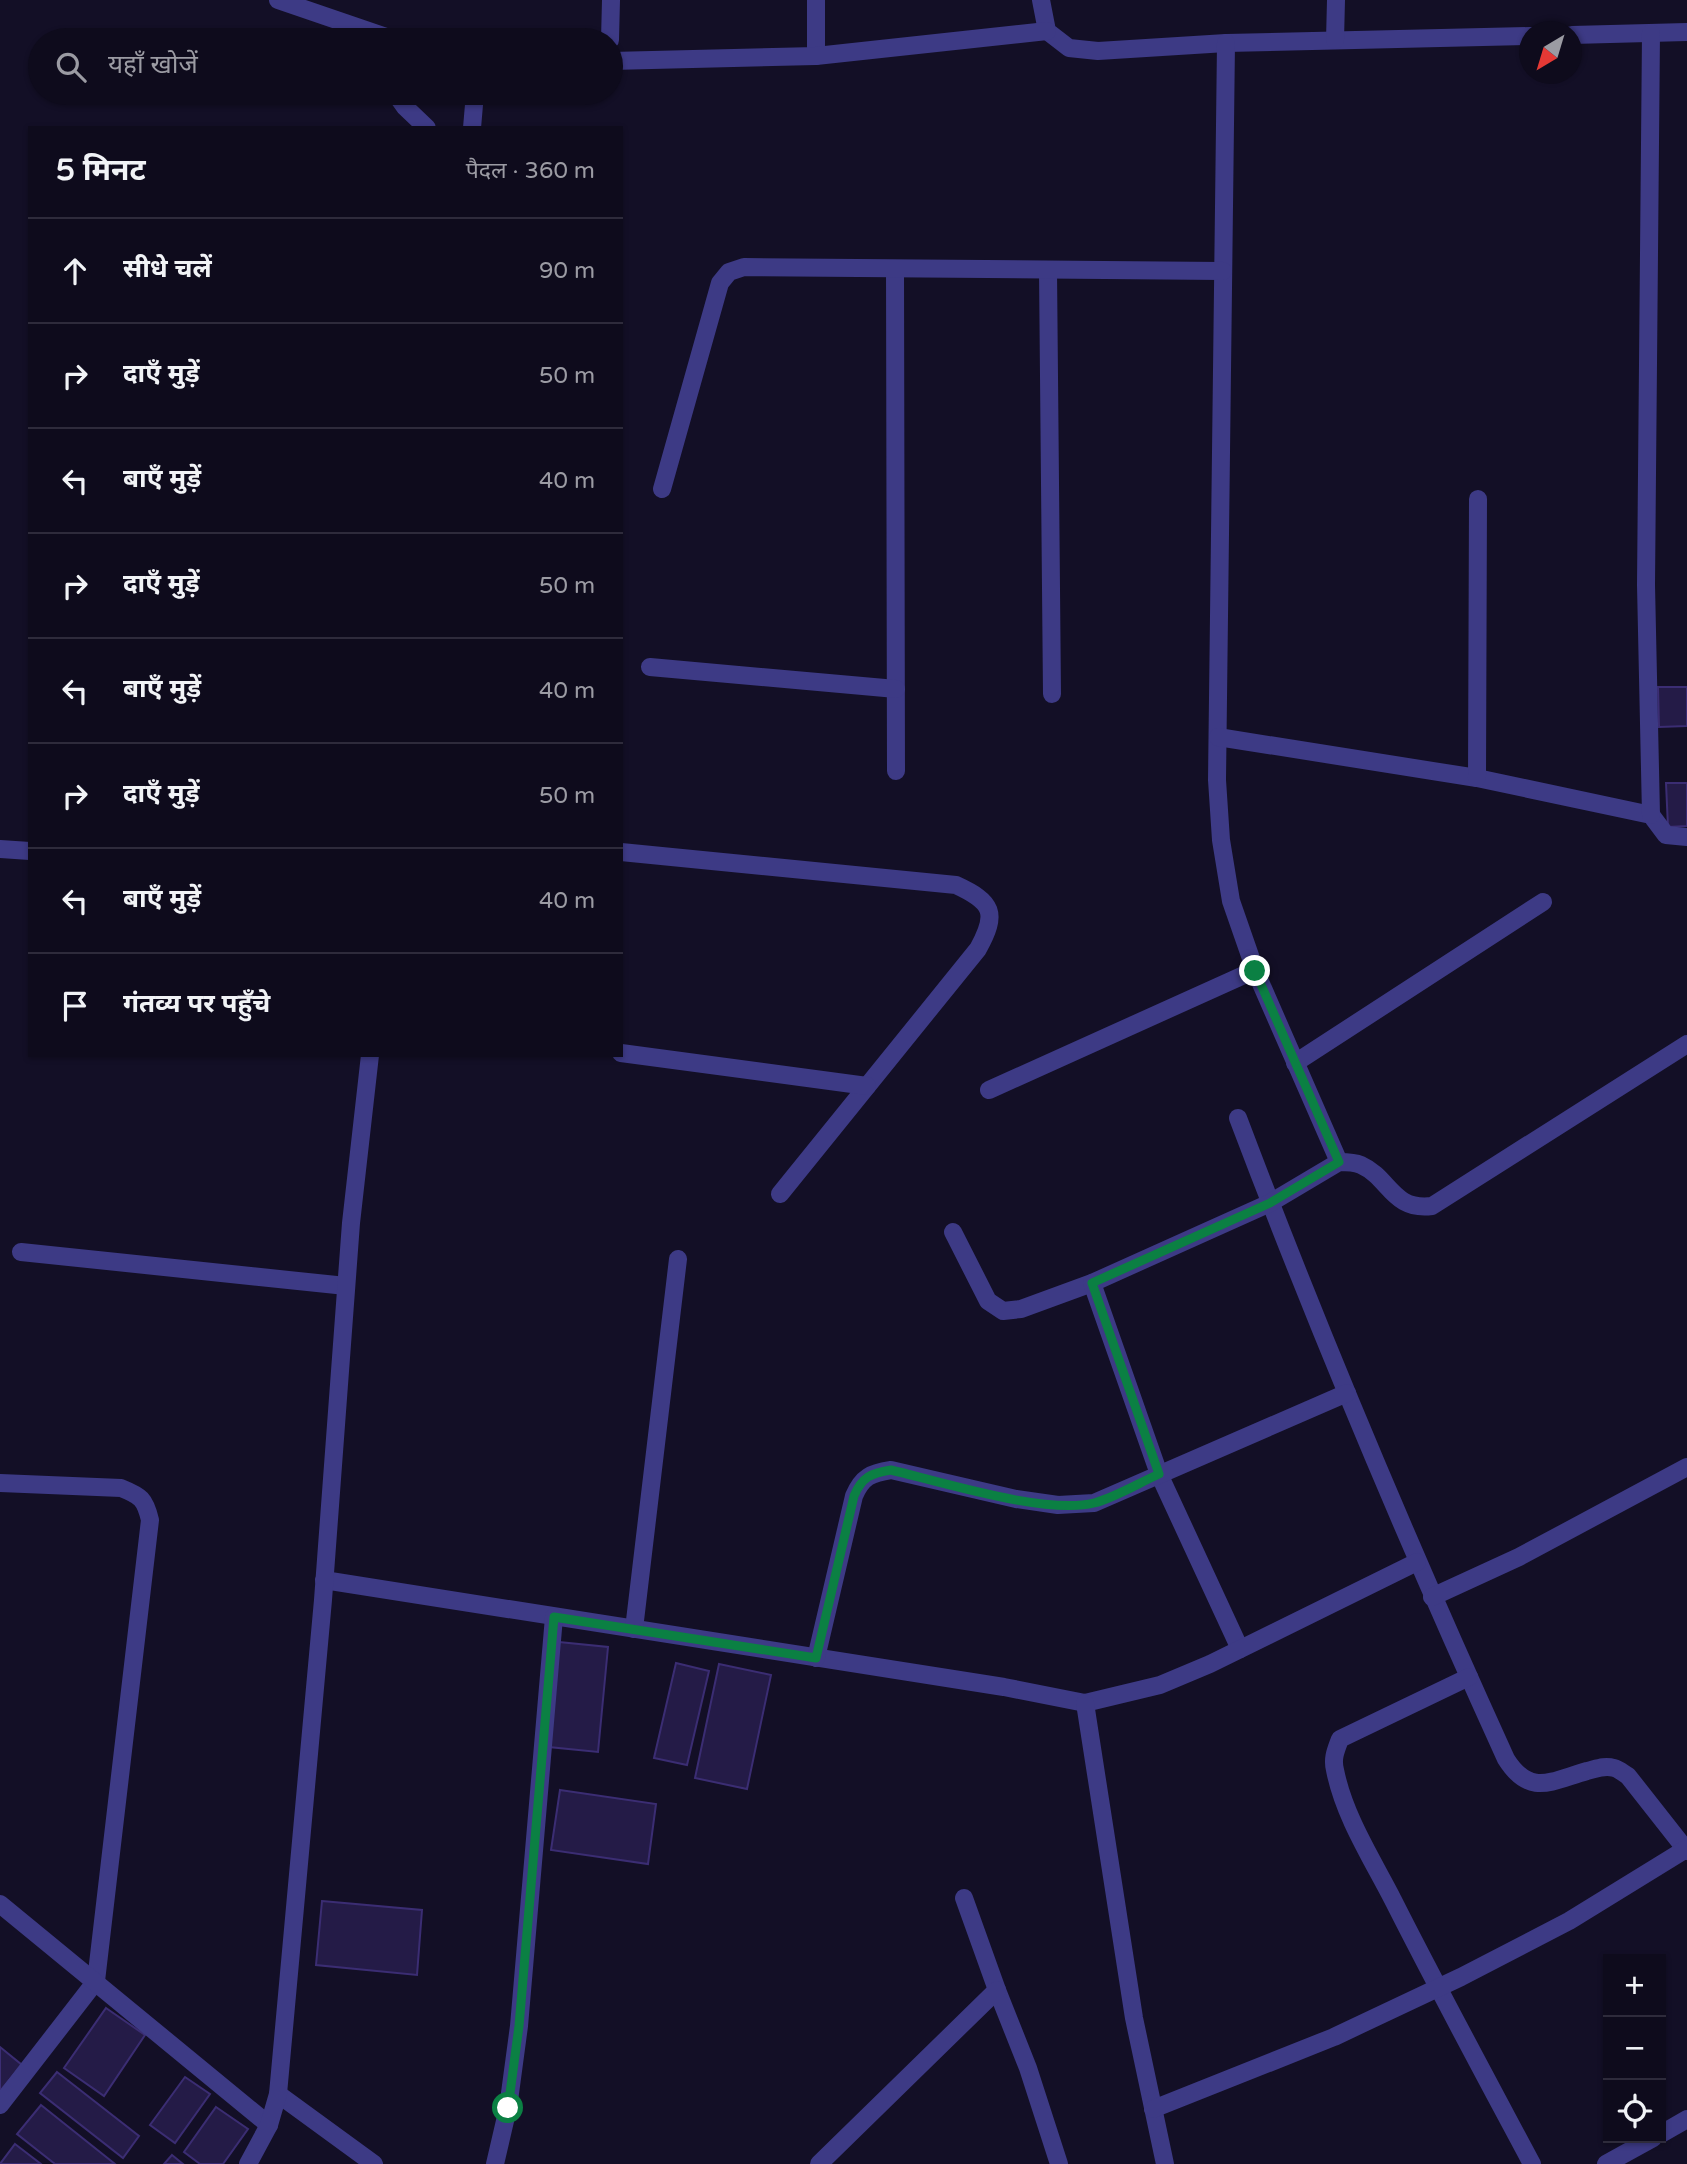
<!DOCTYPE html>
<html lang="hi">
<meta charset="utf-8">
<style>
:root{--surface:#0e0b1c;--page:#1c1929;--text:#f1f3f6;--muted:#9b9ba3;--line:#2e2b3b}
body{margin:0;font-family:"Varela Round","Noto Sans Devanagari",sans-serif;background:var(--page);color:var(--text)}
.controls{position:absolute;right:21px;bottom:21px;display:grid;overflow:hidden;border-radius:0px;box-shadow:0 2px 5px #0004}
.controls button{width:63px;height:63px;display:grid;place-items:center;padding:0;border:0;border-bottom:2px solid var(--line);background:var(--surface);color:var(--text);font:35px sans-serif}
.compass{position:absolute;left:1519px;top:21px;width:63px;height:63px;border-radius:50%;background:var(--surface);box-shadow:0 2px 5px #0004;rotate:218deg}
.stop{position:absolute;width:21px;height:21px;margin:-16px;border:5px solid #0b8043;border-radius:50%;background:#fff}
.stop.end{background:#0b8043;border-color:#fff;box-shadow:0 2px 7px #0008}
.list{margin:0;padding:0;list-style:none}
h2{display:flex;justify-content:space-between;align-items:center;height:91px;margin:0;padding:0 28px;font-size:30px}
h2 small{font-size:23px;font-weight:400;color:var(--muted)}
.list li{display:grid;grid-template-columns:46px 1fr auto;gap:21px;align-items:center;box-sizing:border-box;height:105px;padding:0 28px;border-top:2px solid var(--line)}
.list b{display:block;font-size:26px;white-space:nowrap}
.list em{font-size:23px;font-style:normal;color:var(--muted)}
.icon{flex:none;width:38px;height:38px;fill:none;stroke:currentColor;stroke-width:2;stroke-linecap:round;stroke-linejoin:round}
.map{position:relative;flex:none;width:1687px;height:2164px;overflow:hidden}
.search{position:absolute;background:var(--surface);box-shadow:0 2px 5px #0004;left:28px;top:28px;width:595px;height:77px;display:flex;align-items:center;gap:18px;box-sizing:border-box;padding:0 24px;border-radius:38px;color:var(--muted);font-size:26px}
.panel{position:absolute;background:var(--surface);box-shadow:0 2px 5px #0004;left:28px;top:126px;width:595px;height:931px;border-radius:0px}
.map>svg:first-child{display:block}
</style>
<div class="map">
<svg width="1687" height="2164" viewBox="0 0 1687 2164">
<rect width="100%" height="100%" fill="#130f26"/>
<g fill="#241b47" stroke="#3b2d73" stroke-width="2">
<polygon points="1658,687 1687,687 1687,726 1659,727"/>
<polygon points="1666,783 1687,783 1687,826 1668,827"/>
<polygon points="559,1642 608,1647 598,1752 549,1747"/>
<polygon points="676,1663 709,1671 687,1765 654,1758"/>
<polygon points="719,1664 771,1675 747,1789 695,1778"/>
<polygon points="560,1790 656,1804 648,1864 551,1850"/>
<polygon points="322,1901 422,1910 417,1975 316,1965"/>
<polygon points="106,2008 145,2035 104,2096 64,2068"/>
<polygon points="0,2047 22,2065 0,2091"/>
<polygon points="57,2072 139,2136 123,2158 40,2093"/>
<polygon points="185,2077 210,2094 175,2143 150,2125"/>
<polygon points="41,2105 115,2164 55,2164 17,2134"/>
<polygon points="216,2107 248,2129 223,2164 200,2164 184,2152"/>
<polygon points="15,2144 41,2164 0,2164"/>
<polygon points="172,2155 183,2164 164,2164"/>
</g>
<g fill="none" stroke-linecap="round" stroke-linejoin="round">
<g stroke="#3d3a85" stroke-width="18">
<polyline points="278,0 395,40"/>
<polyline points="816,0 816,56"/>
<polyline points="1041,0 1047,31 1069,48 1098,51 1226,43 1530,36"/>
<polyline points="1572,35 1687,32"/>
<polyline points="610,40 611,0"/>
<polyline points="1335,40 1336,0"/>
<polyline points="1226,43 1217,780 1221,840 1231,901 1255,970 1339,1162"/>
<polyline points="611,61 816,56 1047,31"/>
<polyline points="395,93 405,107 427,128"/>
<polyline points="472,128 475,93"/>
<polyline points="895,269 896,771"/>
<polyline points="1048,270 1052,694"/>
<polyline points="662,489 720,283 729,272 744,267 1223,271"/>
<polyline points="650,667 896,689"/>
<polyline points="1218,737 1477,778 1651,815 1666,835 1687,837"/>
<polyline points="1477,778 1478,499"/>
<polyline points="1651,815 1646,585 1651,33"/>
<polyline points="0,849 30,851"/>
<path d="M621 852 956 885C993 902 998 913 978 949L780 1194"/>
<polyline points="621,1053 867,1086"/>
<polyline points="1295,1063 1543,902"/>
<polyline points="989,1090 1255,970"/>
<path d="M1238 1118C1320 1335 1410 1548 1506 1759 1530 1797 1551 1781 1587 1771 1596 1769 1604 1765 1614 1768 1619 1769 1623 1773 1628 1776L1687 1851"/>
<path d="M953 1232 988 1301 1003 1311 1021 1309 1092 1283 1270 1203 1339 1162C1346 1162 1354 1162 1361 1165 1390 1178 1392 1211 1432 1206L1687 1044"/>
<polyline points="21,1252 346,1286"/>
<polyline points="1092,1283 1159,1474 1240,1649"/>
<path d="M0 1483 121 1488C141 1496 145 1499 150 1520L96 1981 0 2105"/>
<polyline points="324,1580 1004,1687 1085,1703 1160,1685 1210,1664 1417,1562"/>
<polyline points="1432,1597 1519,1557 1687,1467"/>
<polyline points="634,1629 678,1259"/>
<path d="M816 1658 854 1496C862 1477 871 1473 891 1470L1016 1499 1058 1505 1094 1503 1347 1393"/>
<path d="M1469 1677 1340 1739C1336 1750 1332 1758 1335 1770 1344 1816 1372 1859 1393 1900 1438 1989 1485 2076 1532 2164"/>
<polyline points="1085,1703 1134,2018 1165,2164"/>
<polyline points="964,1898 997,1990 1028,2068 1059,2164"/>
<polyline points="0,1904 269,2125"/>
<polyline points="278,2094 374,2164"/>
<polyline points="1153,2109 1334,2037 1461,1977 1569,1921 1686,1849"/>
<polyline points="1661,2134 1687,2119"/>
<polyline points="248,2164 269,2125 278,2094 323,1600 351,1223 370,1055"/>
<polyline points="495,2164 508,2108 519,2026 554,1617"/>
<polyline points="819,2164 997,1990"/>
<polyline points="1606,2164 1653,2138"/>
</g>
</g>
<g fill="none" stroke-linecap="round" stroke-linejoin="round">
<path stroke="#0b8043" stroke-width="9" d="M508 2108 519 2026 554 1617 816 1658 854 1496C862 1477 871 1473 891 1470 942 1482 1046 1515 1094 1503 1114 1498 1139 1483 1159 1474L1092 1283 1270 1203 1339 1162 1255 971"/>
</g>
</svg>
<div class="controls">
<button>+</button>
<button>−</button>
<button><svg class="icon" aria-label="locate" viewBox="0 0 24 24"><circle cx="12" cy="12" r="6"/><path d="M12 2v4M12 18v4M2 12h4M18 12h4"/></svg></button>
</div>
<svg class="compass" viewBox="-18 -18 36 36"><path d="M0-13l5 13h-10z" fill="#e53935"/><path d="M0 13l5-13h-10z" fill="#9b9ba3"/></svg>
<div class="stop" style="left:508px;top:2108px"></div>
<div class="stop end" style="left:1255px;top:971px"></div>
<div class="search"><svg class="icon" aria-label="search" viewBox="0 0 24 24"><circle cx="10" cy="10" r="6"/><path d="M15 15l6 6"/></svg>यहाँ खोजें</div>
<section class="panel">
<h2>5 मिनट<small>पैदल · 360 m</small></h2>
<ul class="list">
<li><svg class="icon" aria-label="ahead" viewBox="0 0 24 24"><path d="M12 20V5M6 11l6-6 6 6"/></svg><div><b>सीधे चलें</b></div><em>90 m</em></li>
<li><svg class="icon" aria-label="right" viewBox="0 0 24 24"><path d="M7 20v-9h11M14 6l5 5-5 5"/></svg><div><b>दाएँ मुड़ें</b></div><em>50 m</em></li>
<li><svg class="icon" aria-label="left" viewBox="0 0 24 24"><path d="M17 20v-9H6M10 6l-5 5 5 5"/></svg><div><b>बाएँ मुड़ें</b></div><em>40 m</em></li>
<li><svg class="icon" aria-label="right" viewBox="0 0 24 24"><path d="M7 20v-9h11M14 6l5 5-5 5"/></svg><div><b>दाएँ मुड़ें</b></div><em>50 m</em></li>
<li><svg class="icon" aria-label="left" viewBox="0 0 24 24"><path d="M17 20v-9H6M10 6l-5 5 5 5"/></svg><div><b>बाएँ मुड़ें</b></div><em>40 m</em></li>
<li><svg class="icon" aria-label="right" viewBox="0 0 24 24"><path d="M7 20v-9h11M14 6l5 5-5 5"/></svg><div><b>दाएँ मुड़ें</b></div><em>50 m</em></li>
<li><svg class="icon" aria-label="left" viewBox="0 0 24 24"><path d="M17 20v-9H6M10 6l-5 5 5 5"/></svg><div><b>बाएँ मुड़ें</b></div><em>40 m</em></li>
<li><svg class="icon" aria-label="arrive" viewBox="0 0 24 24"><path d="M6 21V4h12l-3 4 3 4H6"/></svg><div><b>गंतव्य पर पहुँचे</b></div></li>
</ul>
</section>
</div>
